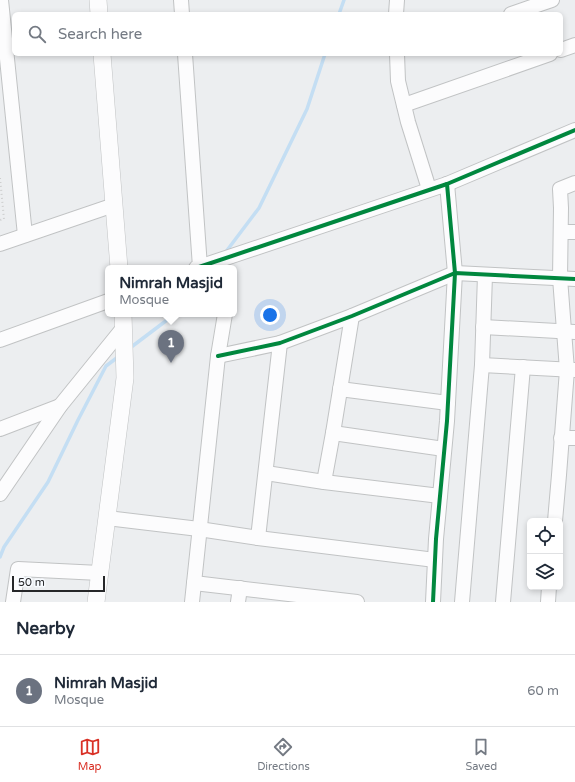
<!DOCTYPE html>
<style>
:root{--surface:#fff;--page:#f2f2f3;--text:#1f2937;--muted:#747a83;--line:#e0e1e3;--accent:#d93025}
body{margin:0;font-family:"Varela Round",sans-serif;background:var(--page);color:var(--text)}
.controls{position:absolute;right:12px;bottom:12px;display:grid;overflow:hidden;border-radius:6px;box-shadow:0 2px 6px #0003}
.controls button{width:36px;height:36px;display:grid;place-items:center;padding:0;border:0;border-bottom:1px solid var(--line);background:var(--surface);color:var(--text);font:20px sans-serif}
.scale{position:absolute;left:12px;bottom:10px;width:93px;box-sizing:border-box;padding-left:4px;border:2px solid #262729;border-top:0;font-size:11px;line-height:14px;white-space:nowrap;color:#262729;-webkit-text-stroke:3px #f8fbff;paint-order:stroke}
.you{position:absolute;left:270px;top:315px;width:14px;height:14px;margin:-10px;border:3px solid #fff;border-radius:50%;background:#1a73e8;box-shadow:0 0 0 6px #1a73e833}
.badge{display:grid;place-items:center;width:26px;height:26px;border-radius:50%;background:var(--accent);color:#fff;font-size:13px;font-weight:700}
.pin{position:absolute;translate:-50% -33px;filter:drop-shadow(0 1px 2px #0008)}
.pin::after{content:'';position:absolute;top:21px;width:14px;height:12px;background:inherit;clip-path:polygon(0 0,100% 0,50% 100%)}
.popup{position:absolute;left:105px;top:265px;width:132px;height:52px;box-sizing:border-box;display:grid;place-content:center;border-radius:6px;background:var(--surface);filter:drop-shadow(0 1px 3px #0005);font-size:13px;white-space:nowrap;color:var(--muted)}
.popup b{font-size:15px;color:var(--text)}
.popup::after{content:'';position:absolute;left:50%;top:100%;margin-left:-8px;border:8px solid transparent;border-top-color:var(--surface)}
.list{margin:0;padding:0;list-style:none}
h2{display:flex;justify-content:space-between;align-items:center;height:52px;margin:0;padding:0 16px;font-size:17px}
h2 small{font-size:13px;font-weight:400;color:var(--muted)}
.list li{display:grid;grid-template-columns:26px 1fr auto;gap:12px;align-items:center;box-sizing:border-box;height:72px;padding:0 16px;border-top:1px solid var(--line)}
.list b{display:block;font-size:15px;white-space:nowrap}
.list p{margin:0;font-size:13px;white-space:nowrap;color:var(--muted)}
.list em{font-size:13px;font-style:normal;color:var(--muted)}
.icon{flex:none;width:22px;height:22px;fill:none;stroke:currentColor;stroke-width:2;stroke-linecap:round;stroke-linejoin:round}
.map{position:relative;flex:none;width:575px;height:602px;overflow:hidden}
.search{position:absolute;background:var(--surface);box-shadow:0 2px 6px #0003;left:12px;right:12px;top:12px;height:44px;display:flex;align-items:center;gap:10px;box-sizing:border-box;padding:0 14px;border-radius:6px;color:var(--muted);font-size:15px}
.sheet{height:124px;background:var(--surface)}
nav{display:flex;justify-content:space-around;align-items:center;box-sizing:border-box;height:56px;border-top:1px solid var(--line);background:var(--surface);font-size:11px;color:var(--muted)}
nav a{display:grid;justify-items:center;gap:2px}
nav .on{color:var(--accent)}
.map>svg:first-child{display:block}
</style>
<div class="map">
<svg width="575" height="602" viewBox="0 0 575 602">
<rect width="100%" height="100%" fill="#eceef0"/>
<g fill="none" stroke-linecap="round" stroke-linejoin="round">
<g stroke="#c4def3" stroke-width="3.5">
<polyline points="339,14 344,0"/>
<polyline points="225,253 259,208 307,109 325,54"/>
<polyline points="130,348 175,314"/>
<polyline points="0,557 4,547 48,482 78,420 106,366 118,357"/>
</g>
<g stroke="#c1c3c4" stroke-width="16">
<g id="minor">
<polyline points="1,0 25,235"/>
<polyline points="181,0 182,14"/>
<polyline points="396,14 397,0"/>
<polyline points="511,14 552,0"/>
<polyline points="561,50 575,45"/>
<polyline points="185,54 200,267"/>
<polyline points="397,54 398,81 408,122 429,189"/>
<polyline points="404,105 550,54"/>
<polyline points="561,232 575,232"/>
<polyline points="0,244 114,205"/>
<polyline points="196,268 447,184 575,130"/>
<polyline points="483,327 575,332"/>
<polyline points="0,340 108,301"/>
<polyline points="218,356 280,343 352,316 455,273 575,279"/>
<polyline points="482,365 575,370"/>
<polyline points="340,389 448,403"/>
<polyline points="0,429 60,406"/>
<polyline points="333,433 444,449"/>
<polyline points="561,438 575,438"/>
<polyline points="266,473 324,482 333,433 352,316"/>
<polyline points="324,482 440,496"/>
<polyline points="0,494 60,406 124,327"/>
<polyline points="107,518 199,529 258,538 435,560"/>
<polyline points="555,521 559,475 567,370 560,278 561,208 560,189 575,183"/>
<polyline points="258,538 280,343"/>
<polyline points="194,583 357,602"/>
<polyline points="13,602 18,569 100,573"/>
<polyline points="192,602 218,356 225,314"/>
<polyline points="238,602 240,588"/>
<polyline points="433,602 436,539 447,421 455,273 447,184"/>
<polyline points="462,602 482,365 485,275"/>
<polyline points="503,602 523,367"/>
<polyline points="548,602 549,587"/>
</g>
</g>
<g stroke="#c1c3c4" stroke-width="18">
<g id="tertiary">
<polyline points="98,0 99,14"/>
<polyline points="102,54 119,268"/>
<polyline points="96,602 125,378 123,314"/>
</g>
</g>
<polyline stroke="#cecfcf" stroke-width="2" stroke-dasharray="1 3" stroke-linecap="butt" points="0,178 4,219 0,220"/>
<use href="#minor" stroke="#fcfcfd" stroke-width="14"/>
<use href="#tertiary" stroke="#fcfcfd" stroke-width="17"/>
<g stroke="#f8fbff" stroke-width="6">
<g id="cycleway">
<polyline points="196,268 447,184 575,130"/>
<polyline points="218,356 280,343 352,316 455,273 575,279"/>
<polyline points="433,602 436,539 447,421 455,273 447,184"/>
</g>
</g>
<use href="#cycleway" stroke="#00873e" stroke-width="4"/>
</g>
</svg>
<div class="controls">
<button><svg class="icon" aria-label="locate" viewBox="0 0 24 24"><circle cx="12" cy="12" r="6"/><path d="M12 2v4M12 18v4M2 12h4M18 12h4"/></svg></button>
<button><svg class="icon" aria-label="layers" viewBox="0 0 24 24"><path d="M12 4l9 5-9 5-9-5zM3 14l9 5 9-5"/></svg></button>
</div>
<div class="scale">50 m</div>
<div class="you"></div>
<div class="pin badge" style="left:171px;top:363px;background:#6b7280">1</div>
<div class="popup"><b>Nimrah Masjid</b>Mosque</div>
<div class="search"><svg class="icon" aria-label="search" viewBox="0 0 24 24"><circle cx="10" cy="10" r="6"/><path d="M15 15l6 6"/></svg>Search here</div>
</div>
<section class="sheet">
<h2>Nearby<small></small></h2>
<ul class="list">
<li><span class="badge" style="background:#6b7280">1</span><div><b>Nimrah Masjid</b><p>Mosque</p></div><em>60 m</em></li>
</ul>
</section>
<nav>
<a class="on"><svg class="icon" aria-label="map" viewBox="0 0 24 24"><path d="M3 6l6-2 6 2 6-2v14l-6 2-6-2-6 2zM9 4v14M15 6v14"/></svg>Map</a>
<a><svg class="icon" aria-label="directions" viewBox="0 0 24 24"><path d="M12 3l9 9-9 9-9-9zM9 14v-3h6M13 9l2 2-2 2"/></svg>Directions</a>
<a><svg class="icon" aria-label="saved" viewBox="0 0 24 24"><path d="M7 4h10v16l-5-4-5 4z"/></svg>Saved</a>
</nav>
